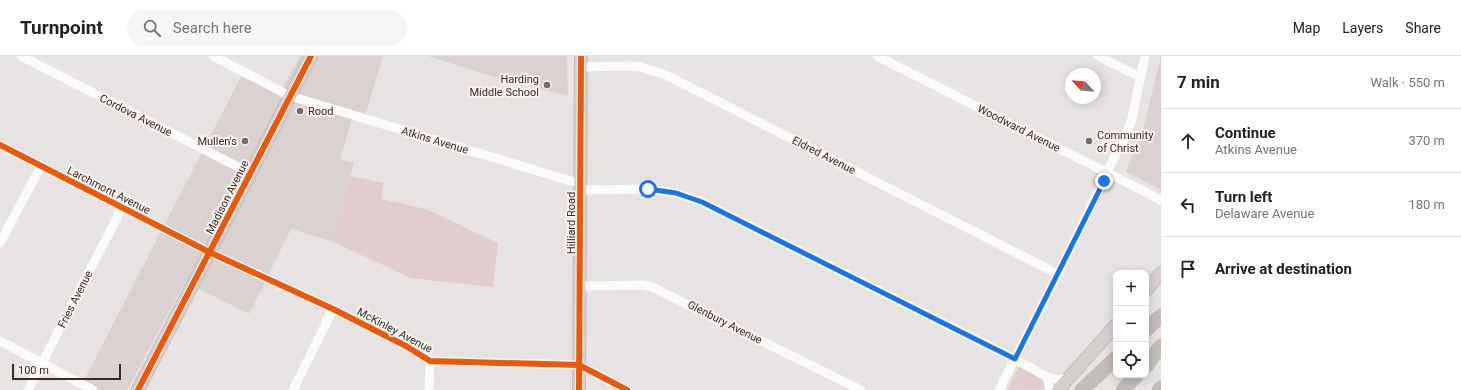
<!DOCTYPE html>
<meta charset="utf-8">
<style>
:root{--surface:#fff;--page:#f6f6f6;--text:#202124;--muted:#757577;--line:#e0e0e0}
body{margin:0;font-family:Roboto,sans-serif;background:var(--page);color:var(--text)}
.controls{position:absolute;right:12px;bottom:12px;display:grid;overflow:hidden;border-radius:8px;box-shadow:0 2px 10px #0003}
.controls button{width:36px;height:36px;display:grid;place-items:center;padding:0;border:0;border-bottom:1px solid var(--line);background:var(--surface);color:var(--text);font:20px sans-serif}
.compass{position:absolute;left:1065px;top:12px;width:36px;height:36px;border-radius:50%;background:var(--surface);box-shadow:0 2px 10px #0003;rotate:296deg}
.scale{position:absolute;left:12px;bottom:10px;width:109px;box-sizing:border-box;padding-left:4px;border:2px solid #3a2b21;border-top:0;font-size:11px;line-height:14px;white-space:nowrap;color:#3a2b21;-webkit-text-stroke:3px #f7f1f0;paint-order:stroke}
.stop{position:absolute;width:12px;height:12px;margin:-9px;border:3px solid #1a73e8;border-radius:50%;background:#fff}
.stop.end{background:#1a73e8;border-color:#fff;box-shadow:0 1px 4px #0008}
.list{margin:0;padding:0;list-style:none}
h2{display:flex;justify-content:space-between;align-items:center;height:52px;margin:0;padding:0 16px;font-size:17px}
h2 small{font-size:13px;font-weight:400;color:var(--muted)}
.list li{display:grid;grid-template-columns:26px 1fr auto;gap:12px;align-items:center;box-sizing:border-box;height:64px;padding:0 16px;border-top:1px solid var(--line)}
.list b{display:block;font-size:15px;white-space:nowrap}
.list p{margin:0;font-size:13px;white-space:nowrap;color:var(--muted)}
.list em{font-size:13px;font-style:normal;color:var(--muted)}
.icon{flex:none;width:22px;height:22px;fill:none;stroke:currentColor;stroke-width:2;stroke-linecap:round;stroke-linejoin:round}
.map{position:relative;flex:none;width:1161px;height:334px;overflow:hidden}
header{display:flex;align-items:center;gap:24px;box-sizing:border-box;height:56px;padding:0 20px;background:var(--surface);border-bottom:1px solid var(--line)}
header strong{font-size:19px}
nav{display:flex;gap:22px;margin-inline-start:auto;font-size:14px}
.search{width:280px;height:36px;background:var(--page);display:flex;align-items:center;gap:10px;box-sizing:border-box;padding:0 14px;border-radius:22px;color:var(--muted);font-size:15px}
main{display:flex}
aside{flex:1;background:var(--surface)}
.map>svg:first-child{display:block}
</style>
<header>
<strong>Turnpoint</strong>
<div class="search"><svg class="icon" aria-label="search" viewBox="0 0 24 24"><circle cx="10" cy="10" r="6"/><path d="M15 15l6 6"/></svg>Search here</div>
<nav><a>Map</a><a>Layers</a><a>Share</a></nav>
</header>
<main>
<div class="map">
<svg width="1161" height="334" viewBox="0 0 1161 334">
<rect width="100%" height="100%" fill="#e8e3e3"/>
<g fill="#d9d2d0">
<polygon points="300,0 383,0 365,60 354,57 340,103 354,107 331,185 291,173 249,258 185,226 127,334 79,334 245,13 282,32"/>
<polygon points="428,0 567,0 568,40 485,18"/>
<polygon points="1161,0 1161,134 1126,116 1143,74"/>
</g>
<g fill="#e1ccce">
<polygon points="350,120 384,127 381,143 426,153 498,187 493,231 411,222 331,185"/>
<polygon points="1020,309 1053,326 1056,333 1007,334"/>
</g>
<g fill="none" stroke-linecap="round" stroke-linejoin="round">
<g stroke="#c4bebc" stroke-width="14">
<g id="major">
<polyline points="1146,234 1161,217"/>
<polyline points="138,334 311,0"/>
<polyline points="579,334 581,0"/>
<polyline points="1058,334 1116,269"/>
</g>
</g>
<g stroke="#c4bebc" stroke-width="15">
<g id="highway">
<polyline points="1146,274 1161,260"/>
<polyline points="1146,310 1161,290"/>
<polyline points="1082,334 1116,302"/>
<polyline points="1123,334 1137,319"/>
<polyline points="1159,334 1161,332"/>
</g>
</g>
<g stroke="#fcfbfb" stroke-width="9">
<polyline points="21,0 250,117"/>
<polyline points="213,0 290,40 581,128"/>
<polyline points="877,0 1161,144"/>
<polyline points="1098,0 1140,21"/>
<polyline points="581,11 630,10 641,11 666,19 1058,218"/>
<polyline points="0,89 209,196 333,253 406,290 430,305 579,309 627,334"/>
<polyline points="581,134 648,133 676,137 702,146 1015,303 1047,321 1059,324 1070,322"/>
<polyline points="0,187 41,110"/>
<polyline points="580,230 642,229 652,231 861,334"/>
<polyline points="0,285 93,334"/>
<polyline points="1047,321 1050,334"/>
<polyline points="28,334 122,152"/>
<polyline points="293,334 333,253"/>
<polyline points="429,334 430,305"/>
<polyline points="999,334 1058,218 1131,67 1145,0"/>
</g>
<use href="#major" stroke="#d5d0cd" stroke-width="12"/>
<use href="#highway" stroke="#c2bdb9" stroke-width="13"/>
<g stroke="#f7f1f0" stroke-width="8">
<g id="cycleway">
<polyline points="0,89 209,196 333,253 406,290 430,305 579,309 627,334"/>
<polyline points="138,334 311,0"/>
<polyline points="579,334 581,0"/>
</g>
</g>
<use href="#cycleway" stroke="#e8590c" stroke-width="6"/>
</g>
<g fill="none" stroke-linecap="round" stroke-linejoin="round">
<polyline stroke="#1a73e8" stroke-width="5" points="648,133 676,137 702,146 1015,303 1104,125"/>
</g>
<g fill="#776b65" stroke="#f7f1f0" stroke-width="1.5">
<circle cx="547" cy="29" r="4"/>
<circle cx="300" cy="55" r="4"/>
<circle cx="245" cy="85" r="4"/>
<circle cx="1089" cy="85" r="4"/>
</g>
<g text-anchor="middle" stroke-width="4" stroke-linejoin="round" paint-order="stroke">
<g font-size="11" fill="#3a2b21" stroke="#f7f1f0" text-anchor="end">
<text x="539" y="27">Harding<tspan x="539" dy="13">Middle School</tspan></text>
<text x="308" y="59" text-anchor="start">Rood</text>
<text x="1097" y="83" text-anchor="start">Community<tspan x="1097" dy="13">of Christ</tspan></text>
<text x="237" y="89">Mullen's</text>
</g>
<g font-size="11" fill="#3a2b21" stroke="#f7f1f0">
<text transform="translate(136 59) rotate(27)" y="4">Cordova Avenue</text>
<text transform="translate(1019 72) rotate(27)" y="4">Woodward Avenue</text>
<text transform="translate(435 84) rotate(17)" y="4">Atkins Avenue</text>
<text transform="translate(824 99) rotate(27)" y="4">Eldred Avenue</text>
<text transform="translate(109 134) rotate(27)" y="4">Larchmont Avenue</text>
<text transform="translate(227 141) rotate(-63)" y="4">Madison Avenue</text>
<text transform="translate(571 167) rotate(-90)" y="4">Hilliard Road</text>
<text transform="translate(75 243) rotate(-63)" y="4">Fries Avenue</text>
<text transform="translate(725 266) rotate(27)" y="4">Glenbury Avenue</text>
<text transform="translate(395 274) rotate(28)" y="4">McKinley Avenue</text>
</g>
</g>
</svg>
<div class="controls">
<button>+</button>
<button>−</button>
<button><svg class="icon" aria-label="locate" viewBox="0 0 24 24"><circle cx="12" cy="12" r="6"/><path d="M12 2v4M12 18v4M2 12h4M18 12h4"/></svg></button>
</div>
<svg class="compass" viewBox="-18 -18 36 36"><path d="M0-13l5 13h-10z" fill="#e53935"/><path d="M0 13l5-13h-10z" fill="#757577"/></svg>
<div class="scale">100 m</div>
<div class="stop" style="left:648px;top:133px"></div>
<div class="stop end" style="left:1104px;top:125px"></div>
</div>
<aside>
<h2>7 min<small>Walk · 550 m</small></h2>
<ul class="list">
<li><svg class="icon" aria-label="ahead" viewBox="0 0 24 24"><path d="M12 20V5M6 11l6-6 6 6"/></svg><div><b>Continue</b><p>Atkins Avenue</p></div><em>370 m</em></li>
<li><svg class="icon" aria-label="left" viewBox="0 0 24 24"><path d="M17 20v-9H6M10 6l-5 5 5 5"/></svg><div><b>Turn left</b><p>Delaware Avenue</p></div><em>180 m</em></li>
<li><svg class="icon" aria-label="arrive" viewBox="0 0 24 24"><path d="M6 21V4h12l-3 4 3 4H6"/></svg><div><b>Arrive at destination</b></div></li>
</ul>
</aside>
</main>
